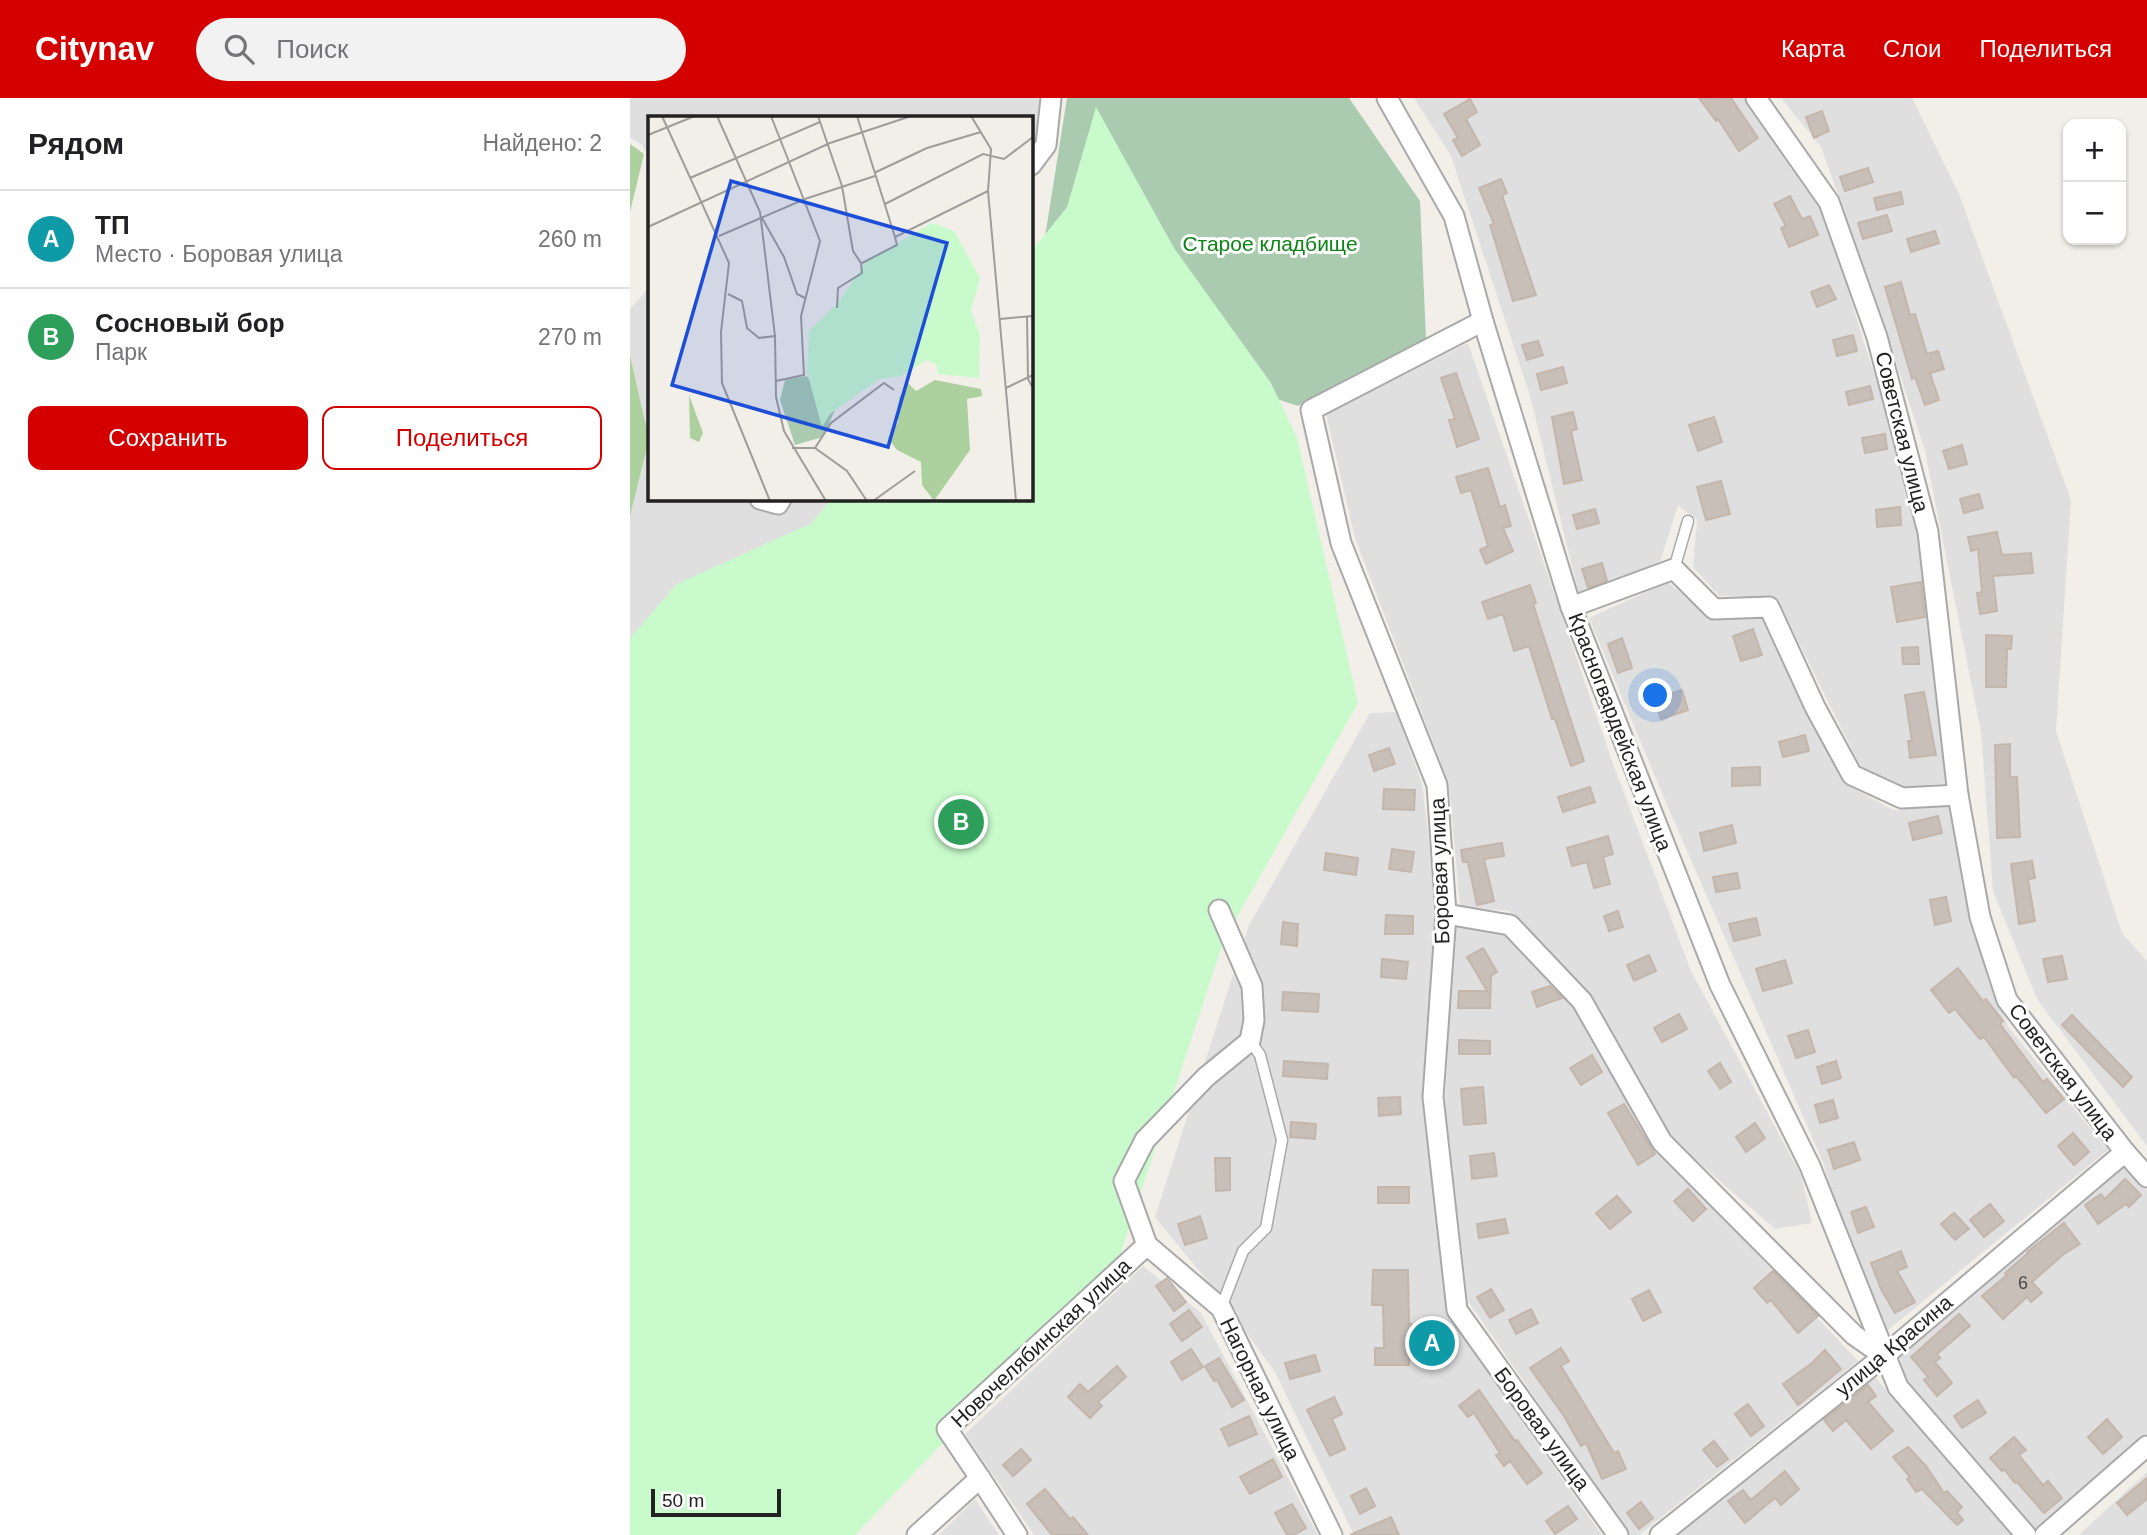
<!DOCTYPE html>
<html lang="ru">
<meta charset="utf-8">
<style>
:root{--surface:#fff;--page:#f2f2f2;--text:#202124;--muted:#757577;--line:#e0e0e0;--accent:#d40000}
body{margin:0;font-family:Arial,sans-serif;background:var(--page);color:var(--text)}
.controls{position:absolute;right:21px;top:21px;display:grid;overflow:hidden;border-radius:14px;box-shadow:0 2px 5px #0004}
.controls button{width:63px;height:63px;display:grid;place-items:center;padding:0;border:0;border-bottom:2px solid var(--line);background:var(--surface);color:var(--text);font:35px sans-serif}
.scale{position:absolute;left:21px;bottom:18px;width:130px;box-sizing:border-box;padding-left:7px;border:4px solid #222;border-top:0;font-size:19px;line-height:24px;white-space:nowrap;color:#222;-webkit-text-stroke:5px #fff;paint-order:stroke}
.you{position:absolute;left:1026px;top:598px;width:24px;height:24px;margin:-18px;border:5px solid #fff;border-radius:50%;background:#1a73e8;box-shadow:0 0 0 10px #1a73e833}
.badge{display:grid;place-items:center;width:46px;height:46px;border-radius:50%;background:var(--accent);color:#fff;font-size:23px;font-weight:700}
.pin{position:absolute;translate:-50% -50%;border:4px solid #fff;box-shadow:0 2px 7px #0006}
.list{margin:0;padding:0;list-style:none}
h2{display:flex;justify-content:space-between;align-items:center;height:91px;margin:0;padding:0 28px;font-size:30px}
h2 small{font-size:23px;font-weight:400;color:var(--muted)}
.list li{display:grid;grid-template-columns:46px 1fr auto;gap:21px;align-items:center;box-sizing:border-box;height:98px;padding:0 28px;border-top:2px solid var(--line)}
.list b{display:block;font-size:26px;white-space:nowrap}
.list p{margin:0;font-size:23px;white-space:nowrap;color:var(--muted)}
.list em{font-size:23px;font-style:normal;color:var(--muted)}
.actions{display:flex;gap:14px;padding:21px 28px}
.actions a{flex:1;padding:16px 0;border:2px solid var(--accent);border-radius:14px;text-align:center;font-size:24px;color:var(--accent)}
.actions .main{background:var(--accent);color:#fff}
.icon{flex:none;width:38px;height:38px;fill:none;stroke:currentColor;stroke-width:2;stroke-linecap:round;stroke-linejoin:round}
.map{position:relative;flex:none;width:1517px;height:1437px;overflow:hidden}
header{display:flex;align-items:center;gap:42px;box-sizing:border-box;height:98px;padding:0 35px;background:var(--accent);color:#fff}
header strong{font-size:33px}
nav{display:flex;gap:38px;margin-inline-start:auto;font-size:24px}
.search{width:490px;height:63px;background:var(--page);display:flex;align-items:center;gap:18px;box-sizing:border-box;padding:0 24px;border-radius:38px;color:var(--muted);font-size:26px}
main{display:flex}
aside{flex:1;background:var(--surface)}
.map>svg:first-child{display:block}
</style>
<header>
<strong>Citynav</strong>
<div class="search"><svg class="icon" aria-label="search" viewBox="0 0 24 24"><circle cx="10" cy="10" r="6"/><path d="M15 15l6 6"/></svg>Поиск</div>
<nav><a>Карта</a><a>Слои</a><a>Поделиться</a></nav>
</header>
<main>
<aside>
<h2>Рядом<small>Найдено: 2</small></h2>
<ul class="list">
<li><span class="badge" style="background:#0f9aa8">A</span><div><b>ТП</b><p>Место · Боровая улица</p></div><em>260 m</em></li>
<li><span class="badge" style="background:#2e9e5b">B</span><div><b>Сосновый бор</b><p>Парк</p></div><em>270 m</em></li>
</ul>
<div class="actions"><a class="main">Сохранить</a><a>Поделиться</a></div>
</aside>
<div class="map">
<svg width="1517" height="1437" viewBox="0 0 1517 1437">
<rect width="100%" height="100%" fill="#f2efe9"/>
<g fill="#e0dfdf">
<polygon points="0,0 412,0 408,44 401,54 401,19 19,19 19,59 12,47 0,39"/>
<polygon points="784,0 1113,0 1127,17 1194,107 1233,242 1298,434 1317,685 1274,690 1230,668 1146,499 1089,498 1063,469 1067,422 1048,407 1030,464 949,496 900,298 821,58"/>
<polygon points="1151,0 1282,0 1329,96 1441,402 1426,633 1492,835 1517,863 1517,1048 1407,901 1363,793 1351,634 1295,353 1239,182 1191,49"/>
<polygon points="19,190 19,401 201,401 0,651 0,211"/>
<polygon points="838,245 982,663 1061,873 1171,1077 1182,1125 1145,1131 1036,1036 962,903 879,813 830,808 819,686 725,440 696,316"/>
<polygon points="1038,484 1075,515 1134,520 1217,687 1263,712 1322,708 1358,883 1379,930 1478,1052 1247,1241 1193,1064 1037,707 959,520"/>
<polygon points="766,614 792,685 808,817 792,993 817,1217 972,1437 724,1437 645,1274 592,1201 525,1119 619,827 740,615"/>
<polygon points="823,828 874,836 945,909 1029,1052 1228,1263 1009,1437 1000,1437 838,1203 815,1007"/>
<polygon points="1493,1067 1517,1093 1517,1335 1405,1433 1280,1291 1268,1254"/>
<polygon points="513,1168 571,1215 688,1437 404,1437 335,1336"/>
<polygon points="1243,1277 1382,1437 1046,1437"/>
<polygon points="1517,1374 1517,1437 1449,1437"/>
<polygon points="345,1401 369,1437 309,1437"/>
</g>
<g fill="#add19e">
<polygon points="0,46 14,56 0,114"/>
<polygon points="0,258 19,341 0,418"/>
</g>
<polygon fill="#aacbaf" points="437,0 719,0 790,103 796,241 668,308 402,221"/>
<polygon fill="#c8facc" points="466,9 544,150 641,285 667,340 728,605 594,842 489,1160 225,1437 0,1437 0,540 47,486 182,425 201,401 401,401 401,154 437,109"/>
<g fill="#c7bfb8" stroke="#c4b6ab" stroke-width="2">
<polygon points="1069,0 1101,0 1128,40 1109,53 1088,21 1086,23"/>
<polygon points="840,1 847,14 836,21 850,47 832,58 823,42 828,40 814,16"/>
<polygon points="1192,13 1199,33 1184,40 1176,19"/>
<polygon points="1238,70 1243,84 1215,93 1210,79"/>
<polygon points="871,81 877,95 872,97 906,197 883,203 860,127 864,126 849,90"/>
<polygon points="1271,94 1273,106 1247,112 1244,100"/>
<polygon points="1160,98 1172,121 1180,118 1188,137 1159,149 1151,130 1156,128 1144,106"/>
<polygon points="1257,117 1262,133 1233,141 1228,125"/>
<polygon points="1305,133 1309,145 1281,154 1277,141"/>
<polygon points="1271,184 1280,217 1285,216 1297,256 1308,253 1314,271 1300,275 1309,302 1295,307 1285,279 1282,281 1255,189"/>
<polygon points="1199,187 1206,201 1187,209 1181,194"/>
<polygon points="1223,237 1227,253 1207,258 1203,242"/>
<polygon points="908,243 913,257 897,262 892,247"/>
<polygon points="933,269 937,285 911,292 907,276"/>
<polygon points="826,275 849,341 827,349 819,322 825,321 811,280"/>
<polygon points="1240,288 1243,301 1219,307 1216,294"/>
<polygon points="943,314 947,331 941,333 952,382 934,386 922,319"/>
<polygon points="1084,319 1092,344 1068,353 1059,327"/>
<polygon points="1255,336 1257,351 1235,355 1232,340"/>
<polygon points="1332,347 1337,366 1319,371 1313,353"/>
<polygon points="858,370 870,409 875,407 881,428 873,430 883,453 856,466 850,452 858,448 841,392 831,395 826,379"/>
<polygon points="1091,383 1100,416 1076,422 1067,389"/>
<polygon points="1349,396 1353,410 1334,415 1330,401"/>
<polygon points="1270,409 1271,427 1247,429 1246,412"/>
<polygon points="965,411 969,425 947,431 943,417"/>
<polygon points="1367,434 1372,457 1401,455 1403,475 1363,478 1367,513 1350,516 1347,495 1352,494 1348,451 1341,453 1338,439"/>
<polygon points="972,465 977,483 958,490 952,471"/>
<polygon points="1291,484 1295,519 1267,524 1261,489"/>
<polygon points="900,487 906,505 903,506 954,663 941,668 925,621 922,621 899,548 884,553 873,516 858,521 852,504"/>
<polygon points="1123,531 1132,557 1111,563 1103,538"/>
<polygon points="1356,537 1382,538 1381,551 1377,551 1376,589 1356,589"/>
<polygon points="992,540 1002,570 988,575 978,546"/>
<polygon points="1288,549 1289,566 1273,566 1272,550"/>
<polygon points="1052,592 1058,612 1031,621 1024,601"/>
<polygon points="1294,594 1306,657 1280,660 1278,643 1282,643 1275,597"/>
<polygon points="1175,637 1179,653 1153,659 1149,644"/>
<polygon points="1380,646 1380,679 1387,679 1390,739 1367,740 1365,647"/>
<polygon points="759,650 765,666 744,673 739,657"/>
<polygon points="1130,669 1130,687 1102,688 1102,670"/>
<polygon points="960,689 965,704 933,714 928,699"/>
<polygon points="754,691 785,692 784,712 753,711"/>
<polygon points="1308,718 1312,735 1283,742 1279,725"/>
<polygon points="1102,727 1106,745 1074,753 1070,735"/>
<polygon points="978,738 983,756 973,759 980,786 964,790 957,764 942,768 937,750"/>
<polygon points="872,745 874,758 854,761 864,803 847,807 838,764 833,764 831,752"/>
<polygon points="762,751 784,754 781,774 759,771"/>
<polygon points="696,755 728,760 726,777 694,772"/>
<polygon points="1402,763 1405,780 1398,781 1405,823 1389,826 1381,766"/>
<polygon points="1107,775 1110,790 1086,794 1083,779"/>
<polygon points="1316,799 1321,823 1305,827 1300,802"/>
<polygon points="988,813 993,829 979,833 974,818"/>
<polygon points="756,817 783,818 783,836 755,836"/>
<polygon points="1126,820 1130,837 1104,843 1099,826"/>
<polygon points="653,824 668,826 667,848 651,846"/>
<polygon points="853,850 867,874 861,878 860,910 828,910 829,893 857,893 837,859"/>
<polygon points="1019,857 1026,873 1004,883 997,867"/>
<polygon points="1432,858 1437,881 1418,884 1413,861"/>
<polygon points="752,861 778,864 776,881 751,879"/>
<polygon points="1155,862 1162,885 1133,893 1126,871"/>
<polygon points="1328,870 1353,903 1356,901 1373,923 1370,926 1413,984 1417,981 1434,1001 1416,1015 1386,978 1384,980 1354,939 1350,941 1325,911 1319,915 1301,892"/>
<polygon points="920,888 932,900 907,909 902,894"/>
<polygon points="653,894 689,896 688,914 652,912"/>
<polygon points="1049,916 1057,931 1032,944 1024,930"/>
<polygon points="1442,917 1502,979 1493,989 1432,927"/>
<polygon points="1178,932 1185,954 1166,960 1158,938"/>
<polygon points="829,942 860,943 860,956 829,956"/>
<polygon points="962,957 972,974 951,987 940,970"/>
<polygon points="654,963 698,966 697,981 653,978"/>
<polygon points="1206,963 1211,980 1192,986 1187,969"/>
<polygon points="1090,965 1101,984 1090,991 1078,973"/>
<polygon points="853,989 856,1025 834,1027 831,991"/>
<polygon points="770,999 771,1016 749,1018 748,1000"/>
<polygon points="1203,1002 1208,1020 1190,1025 1185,1007"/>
<polygon points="994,1006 1025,1056 1008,1067 978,1015"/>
<polygon points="661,1024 686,1026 685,1041 660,1039"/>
<polygon points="1125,1025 1135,1040 1116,1054 1106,1039"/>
<polygon points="1443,1035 1459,1054 1444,1067 1428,1048"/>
<polygon points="1224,1044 1230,1062 1204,1071 1198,1052"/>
<polygon points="864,1055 867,1078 842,1081 840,1058"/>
<polygon points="585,1060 600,1060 600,1092 586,1093"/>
<polygon points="1495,1081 1511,1097 1499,1109 1496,1106 1468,1126 1455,1107 1471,1096 1475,1101"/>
<rect x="748" y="1089" width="31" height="16"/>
<polygon points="1058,1091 1076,1111 1063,1123 1044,1103"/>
<polygon points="987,1098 1001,1114 980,1131 966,1115"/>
<polygon points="1360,1106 1374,1123 1354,1139 1340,1122"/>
<polygon points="1236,1109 1244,1129 1228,1135 1221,1114"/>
<polygon points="1324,1115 1339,1131 1325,1142 1311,1126"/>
<polygon points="570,1118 577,1140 555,1147 548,1126"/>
<polygon points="875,1121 878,1135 849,1140 847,1126"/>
<polygon points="1434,1125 1450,1146 1434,1156 1402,1184 1412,1195 1401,1204 1397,1199 1373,1221 1352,1198 1377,1177 1375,1175 1398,1155 1397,1154"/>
<polygon points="1271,1153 1277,1169 1267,1173 1285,1204 1265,1215 1251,1191 1241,1165"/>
<polygon points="743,1172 778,1172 779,1226 782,1226 783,1256 779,1257 779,1267 745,1267 745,1250 754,1250 753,1207 742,1207"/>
<polygon points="1143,1173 1188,1218 1168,1235 1141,1202 1137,1205 1124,1190"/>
<polygon points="537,1180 556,1204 544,1213 526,1188"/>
<polygon points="861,1191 874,1212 860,1220 847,1199"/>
<polygon points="1019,1192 1031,1214 1013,1223 1002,1201"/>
<polygon points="901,1211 908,1225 886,1236 879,1222"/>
<polygon points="559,1212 572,1229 552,1243 540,1226"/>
<polygon points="1329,1216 1340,1228 1307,1256 1310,1260 1305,1264 1322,1285 1307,1298 1294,1282 1298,1279 1281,1259"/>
<polygon points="931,1250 939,1263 931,1268 984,1355 988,1353 996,1371 972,1381 956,1345 951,1348 934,1318 900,1270"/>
<polygon points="561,1251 573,1269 552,1282 541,1264"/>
<polygon points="1195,1252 1211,1271 1168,1307 1153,1286 1182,1265"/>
<polygon points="685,1257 690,1273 660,1281 655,1265"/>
<polygon points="589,1260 614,1302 602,1309 587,1282 584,1283 575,1268"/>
<polygon points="487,1268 496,1279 468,1304 472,1308 460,1320 438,1299 450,1286 458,1294"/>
<polygon points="1238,1287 1246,1298 1238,1304 1263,1333 1241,1351 1216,1322 1203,1333 1194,1322"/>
<polygon points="849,1292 885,1343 887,1342 912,1375 897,1386 880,1363 874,1368 866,1357 870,1355 844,1315 838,1319 829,1308"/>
<polygon points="704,1299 712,1316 702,1321 715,1351 700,1358 677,1312"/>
<polygon points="1348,1302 1356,1315 1332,1330 1324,1318"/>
<polygon points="1118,1306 1134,1328 1121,1338 1105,1316"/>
<polygon points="619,1318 627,1336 599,1348 591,1331"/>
<polygon points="1477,1321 1492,1339 1473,1356 1458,1339"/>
<polygon points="1384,1339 1396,1352 1389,1357 1413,1387 1418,1383 1432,1400 1414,1415 1387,1384 1385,1385 1374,1371 1372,1373 1360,1360"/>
<polygon points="1084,1343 1098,1361 1087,1369 1073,1352"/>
<polygon points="1278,1349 1296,1368 1314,1395 1317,1393 1332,1409 1327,1414 1333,1422 1327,1427 1292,1391 1286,1394 1277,1381 1280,1379 1263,1359"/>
<polygon points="391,1351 401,1362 383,1378 373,1367"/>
<polygon points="643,1361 652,1379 620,1396 610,1379"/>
<polygon points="1155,1373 1169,1391 1151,1407 1145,1400 1115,1425 1098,1403 1113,1392 1121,1402"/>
<polygon points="1517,1380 1517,1401 1497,1417 1487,1405"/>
<polygon points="736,1390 745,1408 730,1416 721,1398"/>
<polygon points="415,1391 440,1421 443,1419 458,1437 422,1437 397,1406"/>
<polygon points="1011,1404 1023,1420 1009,1431 997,1415"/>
<polygon points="662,1406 676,1430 664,1437 657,1437 645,1415"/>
<polygon points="938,1408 947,1421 925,1436 916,1423"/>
<polygon points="761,1419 769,1437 720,1437"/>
</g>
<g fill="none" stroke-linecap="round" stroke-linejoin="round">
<g stroke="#a9a9a9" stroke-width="13">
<g id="service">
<polyline points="1044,471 1058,423"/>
<polyline points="591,1210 613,1153 636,1130 652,1042 630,957 620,943"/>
</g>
</g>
<g stroke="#a9a9a9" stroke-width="23">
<g id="minor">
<polyline points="757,0 824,118 853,223 941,509 1090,887 1180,1068 1268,1289 1396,1437"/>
<polyline points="1126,0 1199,104 1247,239 1298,434 1328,697 1350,819 1377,902 1495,1054 1517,1079"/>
<polyline points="401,67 416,47 421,0"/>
<polyline points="853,223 681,312 711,445 807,687 816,816 803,999 827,1212 988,1437"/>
<polyline points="130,401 148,406 151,401"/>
<polyline points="941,509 1044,471 1084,511 1139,509 1185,609 1222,677 1272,700 1328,697"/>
<polyline points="589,812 622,888 624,922 620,943 576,979 515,1042 494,1083 517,1147 591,1210 702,1437"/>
<polyline points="816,816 880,827 952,903 1032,1044 1224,1237 1254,1258"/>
<polyline points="350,1380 387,1437"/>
<polyline points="287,1437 350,1380 317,1331 517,1147"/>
<polyline points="1030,1437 1254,1258 1495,1054"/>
<polyline points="1415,1437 1517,1348"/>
</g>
</g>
<use href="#service" stroke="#fff" stroke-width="10"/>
<use href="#minor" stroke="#fff" stroke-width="19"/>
</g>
<g text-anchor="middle" stroke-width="6" stroke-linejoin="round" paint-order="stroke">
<g font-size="18" fill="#4b4948">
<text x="1393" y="1191">6</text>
</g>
<g font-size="21" fill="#0c8416" stroke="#fff">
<text x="640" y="153">Старое кладбище</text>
</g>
<g font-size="21" fill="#222" stroke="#fff">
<text transform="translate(1272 334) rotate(76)" y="7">Советская улица</text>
<text transform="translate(990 634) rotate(69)" y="7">Красногвардейская улица</text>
<text transform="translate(810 773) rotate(-92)" y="7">Боровая улица</text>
<text transform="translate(1433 974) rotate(53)" y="7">Советская улица</text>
<text transform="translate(411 1245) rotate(-43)" y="7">Новочелябинская улица</text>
<text transform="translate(1264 1248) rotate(-40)" y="7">улица Красина</text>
<text transform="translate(630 1291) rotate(64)" y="7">Нагорная улица</text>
<text transform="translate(912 1331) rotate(54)" y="7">Боровая улица</text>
</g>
</g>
<g transform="translate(18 18)">
<rect width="385" height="385" fill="#f2efe9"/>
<path d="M287 264 333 273 334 280 319 283 322 334 286 385 274 369 273 346 249 334 240 322 250 306 251 282 260 267 268 275ZM41 279 55 317 51 326 42 322Z" fill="#add19e"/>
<path d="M158 260 192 283 175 321 147 329 132 284 137 264Z" fill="#aacbaf"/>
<path d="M284 107 306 115 332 162 323 195 332 219 331 262 290 258 288 248 279 244 253 260 231 263 182 298 174 311 159 256 161 215 190 187 218 146Z" fill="#c8facc"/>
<path fill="none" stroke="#9f9d99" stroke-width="2" d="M14 0 81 147 73 216 74 267 122 385M69 0 112 96 127 220 128 281 136 315 178 385M123 0 172 125 153 200 156 259 128 265M170 0 194 70 205 135 213 147 214 157 190 172 189 192M209 0 247 121M323 0 343 33 340 75 368 385M0 19 47 0M226 57 279 32 333 16M42 62 172 6M237 88 335 38 356 43 385 21M114 102 136 141 149 178 157 182M0 111 182 27 263 0M71 120 157 83 227 60M214 147 249 129 247 121 340 75M80 178 94 185 99 212 111 222 127 220M379 201 380 263 385 272M352 203 385 200M358 272 385 259M144 332H167L199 355 219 385M167 332 183 307 236 267 246 274M225 385 267 355"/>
<path fill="#1d4ed8" fill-opacity="0.15" stroke="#1d4ed8" stroke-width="3.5" d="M83 65 299 127 240 331 24 269Z"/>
<rect width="385" height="385" fill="none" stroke="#222" stroke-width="3.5"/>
</g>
</svg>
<div class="controls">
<button>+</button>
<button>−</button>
</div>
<div class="scale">50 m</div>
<div class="you"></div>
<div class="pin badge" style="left:802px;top:1245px;background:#0f9aa8">A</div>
<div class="pin badge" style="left:331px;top:724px;background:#2e9e5b">B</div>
</div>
</main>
